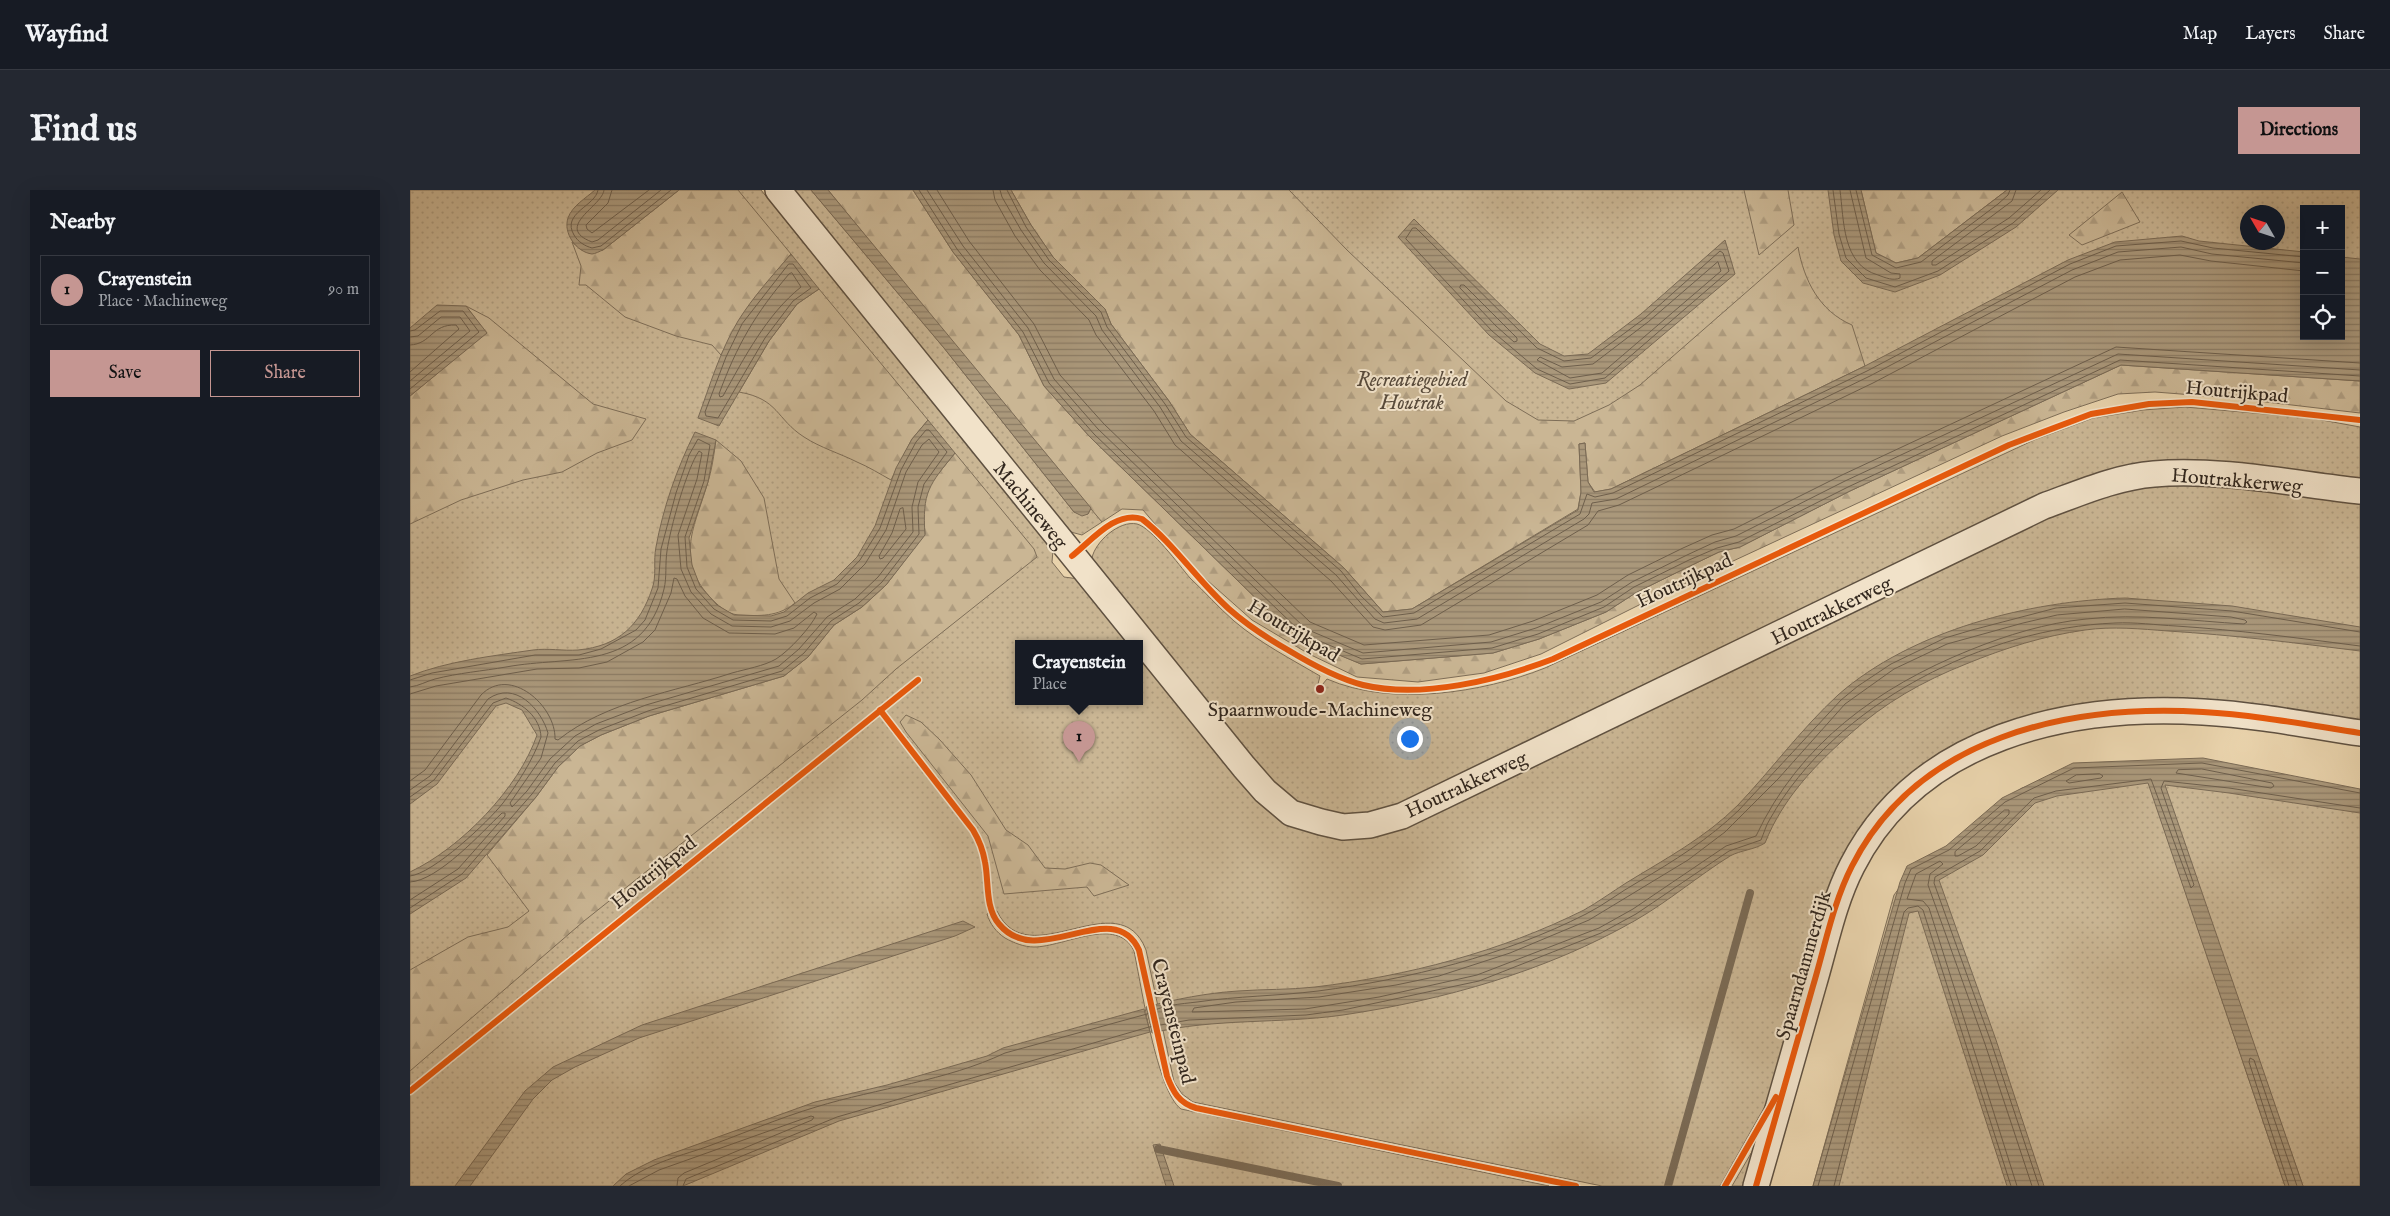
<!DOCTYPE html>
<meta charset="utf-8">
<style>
:root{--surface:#171b24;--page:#242831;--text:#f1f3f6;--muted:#9ea1a6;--line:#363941;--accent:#c59692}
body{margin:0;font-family:"IM FELL English",serif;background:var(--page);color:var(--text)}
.controls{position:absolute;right:15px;top:15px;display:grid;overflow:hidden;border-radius:0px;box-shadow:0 5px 20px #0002}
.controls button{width:45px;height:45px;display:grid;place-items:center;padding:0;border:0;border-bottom:1px solid var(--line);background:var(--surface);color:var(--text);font:25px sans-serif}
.compass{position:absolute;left:1830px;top:15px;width:45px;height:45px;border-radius:50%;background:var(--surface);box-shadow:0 5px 20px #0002;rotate:309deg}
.you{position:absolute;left:999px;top:548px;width:18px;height:18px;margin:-12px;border:4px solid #fff;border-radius:50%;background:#1a73e8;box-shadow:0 0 0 8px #1a73e833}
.badge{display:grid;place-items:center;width:32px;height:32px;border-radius:50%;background:var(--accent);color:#111;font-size:16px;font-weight:700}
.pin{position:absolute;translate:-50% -41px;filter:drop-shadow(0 1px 2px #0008)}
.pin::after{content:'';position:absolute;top:26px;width:18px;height:15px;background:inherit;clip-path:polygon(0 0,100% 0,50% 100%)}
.popup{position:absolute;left:605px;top:450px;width:128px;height:65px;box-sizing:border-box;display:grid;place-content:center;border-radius:0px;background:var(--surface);filter:drop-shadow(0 1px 4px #0005);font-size:16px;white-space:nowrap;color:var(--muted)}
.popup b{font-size:19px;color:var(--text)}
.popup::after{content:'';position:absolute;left:50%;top:100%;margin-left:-10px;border:10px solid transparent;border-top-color:var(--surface)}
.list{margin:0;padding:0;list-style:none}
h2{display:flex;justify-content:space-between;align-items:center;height:65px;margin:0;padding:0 20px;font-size:21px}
h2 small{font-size:16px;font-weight:400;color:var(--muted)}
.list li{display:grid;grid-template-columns:32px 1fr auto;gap:15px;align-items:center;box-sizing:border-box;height:70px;margin:0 10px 10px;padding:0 10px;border:1px solid var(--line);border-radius:0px}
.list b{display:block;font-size:19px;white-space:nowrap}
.list p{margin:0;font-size:16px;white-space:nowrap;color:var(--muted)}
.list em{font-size:16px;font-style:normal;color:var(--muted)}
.actions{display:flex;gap:10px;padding:15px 20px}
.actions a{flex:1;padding:11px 0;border:1px solid var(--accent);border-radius:0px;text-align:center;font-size:18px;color:var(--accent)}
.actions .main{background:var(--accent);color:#111}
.icon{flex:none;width:28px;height:28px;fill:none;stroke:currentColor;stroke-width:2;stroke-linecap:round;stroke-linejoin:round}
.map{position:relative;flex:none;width:1950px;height:996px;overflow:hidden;border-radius:0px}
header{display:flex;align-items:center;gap:30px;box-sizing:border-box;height:70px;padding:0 25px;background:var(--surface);border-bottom:1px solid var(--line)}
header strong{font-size:24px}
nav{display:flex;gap:28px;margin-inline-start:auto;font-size:18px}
.intro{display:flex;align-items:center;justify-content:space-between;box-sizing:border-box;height:120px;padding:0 30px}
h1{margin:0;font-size:35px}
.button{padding:12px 22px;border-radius:0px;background:var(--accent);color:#111;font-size:18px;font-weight:700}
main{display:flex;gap:30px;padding:0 30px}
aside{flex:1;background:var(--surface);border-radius:0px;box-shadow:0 5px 20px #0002}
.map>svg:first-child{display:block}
</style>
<header>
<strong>Wayfind</strong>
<nav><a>Map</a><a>Layers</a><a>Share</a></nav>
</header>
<div class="intro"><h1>Find us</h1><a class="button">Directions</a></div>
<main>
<aside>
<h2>Nearby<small></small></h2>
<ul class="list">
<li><span class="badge">1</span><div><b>Crayenstein</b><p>Place · Machineweg</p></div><em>90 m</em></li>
</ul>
<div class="actions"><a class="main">Save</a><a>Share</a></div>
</aside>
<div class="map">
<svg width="1950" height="996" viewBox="0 0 1950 996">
<defs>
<pattern id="green-dots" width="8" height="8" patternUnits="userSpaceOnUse" patternTransform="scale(1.25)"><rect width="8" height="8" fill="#cab694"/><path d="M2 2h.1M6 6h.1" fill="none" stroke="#ae9c7f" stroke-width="1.8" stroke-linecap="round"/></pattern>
<pattern id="forest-firs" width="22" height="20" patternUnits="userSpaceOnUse" patternTransform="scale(1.25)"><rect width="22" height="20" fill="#cab694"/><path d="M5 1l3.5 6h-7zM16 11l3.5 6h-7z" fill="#ae9c7f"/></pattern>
<pattern id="water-rules" width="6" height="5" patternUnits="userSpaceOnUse" patternTransform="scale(1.25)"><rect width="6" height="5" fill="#aa987b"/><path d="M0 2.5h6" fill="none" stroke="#8b7c64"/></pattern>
</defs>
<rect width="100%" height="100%" fill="#e9d3ac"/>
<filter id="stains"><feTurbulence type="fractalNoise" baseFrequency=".004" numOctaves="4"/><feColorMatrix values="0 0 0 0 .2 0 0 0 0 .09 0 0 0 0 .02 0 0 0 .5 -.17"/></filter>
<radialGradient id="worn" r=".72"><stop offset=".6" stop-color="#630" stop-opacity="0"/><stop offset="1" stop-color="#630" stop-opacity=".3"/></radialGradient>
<g fill="url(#green-dots)" stroke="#7e6e58" fill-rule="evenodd">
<path d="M0 0H351L643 360 642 372 654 387 669 389 721 453H609V511H729V463L886 637C924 652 957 650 995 637L1640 326C1665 318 1690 305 1716 300 1792 285 1874 303 1950 312V534L1701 514 1479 605 1359 909 1310 996H1192L783 912 772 904 764 892 736 760C709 690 618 787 587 721L577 724C580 734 586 742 595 748 604 753 614 757 624 757 654 757 707 725 724 761 731 794 747 902 771 919L1139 996H0Z"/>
<polygon points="380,0 401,0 534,158 664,322 678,324 681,318 692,332 672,345 657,341"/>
<path d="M580 0H1950V142L1931 140V19H1894V135L941 442ZM1838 22H1868V52H1838Z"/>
<path d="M1775 217 1901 228 1950 237V290L1761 273 979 619 940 626 894 616 862 593 682 368C685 352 709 330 727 334 742 338 769 375 780 388 795 402 808 417 824 431 850 453 881 469 910 486L908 494 912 495 917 489C981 517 1072 503 1135 478L1624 250 1683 228 1733 220Z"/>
<polygon points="1656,585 1950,611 1950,996 1893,996 1851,877 1740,597 1875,996 1403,996 1484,705 1498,686 1520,672 1578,621 1612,598"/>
<polygon points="1347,953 1337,996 1322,996"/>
</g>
<g fill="url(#forest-firs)" stroke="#7e6e58">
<path d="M269 0H328L381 64C354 96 330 127 311 165L302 155 266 146 215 127 176 95H169L171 76 162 52 172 60H193Z"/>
<polygon points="418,0 503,0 543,62 609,145 634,196 680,247 859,421 890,448 951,474 1083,463 1129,449 1196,422 1227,402 1282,375 1309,362 1330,357 1440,301 1711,175 1950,191 1950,223 1822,208 1745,202 1708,204 1654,222 1592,246 1235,412 1131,464 1074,483 1008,492 947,487 899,464 842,430 780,375 733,320 712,319 692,332 611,236"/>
<path d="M601 0H879L937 60 1096 211 1128 230 1164 231 1199 215 1230 195 1388 57C1394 90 1409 121 1442 135L1455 176 1201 299 1185 302 1178 292 1175 253 1169 254 1171 302 1168 319 1002 419 973 422 934 378 780 244 759 211 701 134 695 119 643 67 621 35Z"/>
<polygon points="1334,0 1378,0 1384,35 1349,65"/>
<polygon points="1451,0 1597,0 1508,68 1486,73 1466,63"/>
<polygon points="1712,2 1730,32 1672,55 1659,45"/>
<path d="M409 99 518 230 502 249 481 290C470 284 459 277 447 272 429 263 411 258 394 247 366 229 369 209 329 202L359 151 387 114Z"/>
<polygon points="56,116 79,128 183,214 236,229 222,250 187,263 152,282 113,290 51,310 0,334 0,206 76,143"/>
<path d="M306 250 331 271 354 308 369 389 385 413C368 427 350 426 328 425 317 424 306 414 299 406 265 368 285 336 297 295 302 280 304 264 306 250Z"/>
<polygon points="545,263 624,359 627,367 486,479 452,510 174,731 0,881 0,780 58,747 98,737 119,721 77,665 126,607 148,577 170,556 191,545 239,526 374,486 398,467 424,435 452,417 476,395 515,344 513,318 519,295"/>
<polygon points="496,525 511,532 530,550 561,585 596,640 618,655 635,678 655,679 680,673 691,675 719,695 684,706 677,697 594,704 578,646 496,542 490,532"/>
</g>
<g fill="url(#water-rules)" stroke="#7a6a55">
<path d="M185 0H269L193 60C190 61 185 64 182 64 166 62 153 43 158 28 162 16 176 8 185 0Z"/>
<polygon points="401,0 418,0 681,318 678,324 672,326 664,322 534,158"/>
<polygon points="503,0 601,0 621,35 643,67 695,119 701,134 759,211 780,244 934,378 973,422 1002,419 1168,320 1171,302 1169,254 1175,253 1178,292 1184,302 1201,299 1455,176 1658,70 1705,52 1772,46 1789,51 1894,62 1894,146 1931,146 1931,67 1950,69 1950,191 1711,175 1440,301 1330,357 1309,362 1282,375 1227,402 1196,422 1129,449 1083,463 951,474 890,449 859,421 680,247 634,196 609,145 543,62"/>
<polygon points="1418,0 1451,0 1466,63 1486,73 1508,68 1597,0 1648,0 1606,37 1530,85 1485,102 1453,93 1431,71 1424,45"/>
<polygon points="1004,29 1130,154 1154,166 1178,164 1231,124 1315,50 1325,84 1196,193 1159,199 1125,183 1079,145 988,47"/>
<path d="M381 64 409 99 387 114 359 151 309 236 288 228C300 195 310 161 328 131 343 107 362 86 381 64Z"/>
<polygon points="27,115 56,116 77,143 0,206 0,138"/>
<path d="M518 230 545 263C519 295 512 302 515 345L476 395 452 417 424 435 398 467 374 486 239 526 191 545 170 556 148 577 126 607 56 688 0 724V682C51 658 109 598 127 545L112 520 96 513 86 516 27 594 0 614V486C38 471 82 466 123 460 138 458 153 461 168 460 209 456 230 435 242 399 247 386 243 371 246 357 253 318 267 278 285 242L306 250 298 292 279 348 282 375 290 396 307 415 324 425 361 426 374 422 398 403 424 390 447 367 465 336 486 278 502 249Z"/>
<path d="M1715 408 1822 416 1950 437V461C1886 453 1823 445 1758 441 1731 439 1703 436 1675 440 1633 446 1595 458 1556 474 1513 491 1474 513 1440 544 1405 575 1373 608 1355 653 1344 660 1331 660 1320 666 1288 686 1259 711 1226 730 1137 781 1034 810 933 825 870 834 804 828 742 843L736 817C766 809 797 803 828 801 854 799 879 800 905 797 997 786 1090 762 1174 720 1188 712 1202 702 1216 693 1255 669 1295 648 1328 615 1362 579 1392 538 1428 505 1502 440 1619 411 1715 408Z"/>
<polygon points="1793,568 1950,599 1950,623 1819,603 1755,595 1893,996 1875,996 1738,593 1647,606 1625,613 1573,665 1529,690 1586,850 1634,996 1597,996 1508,721 1499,723 1429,996 1403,996 1490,692 1497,676 1536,656 1592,608 1663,573"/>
<polygon points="553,731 565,737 545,746 229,848 165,877 142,890 123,909 60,996 45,996 115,901 143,877 232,835"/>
<polygon points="734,819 740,842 429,931 273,996 203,996 216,984 244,970 405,912 477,895 577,866 593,858"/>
<polygon points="750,954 764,996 756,996 743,955"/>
</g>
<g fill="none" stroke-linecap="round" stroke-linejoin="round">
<g stroke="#6e5f4c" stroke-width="1">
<path d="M188 0C186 16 151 23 164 45 168 52 175 56 182 58L191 56 261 0"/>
<path d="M194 0C193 16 143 37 182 52L188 50 251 0"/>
<polyline points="202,0 198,13 176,35 177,39 182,43 239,0"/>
<polyline points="509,0 547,59 613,142 639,193 684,244 893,444 952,469 1082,458 1128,444 1194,417 1224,397 1279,370 1307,358 1329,352 1438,297 1710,170 1950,186"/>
<polyline points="517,0 553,56 618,138 644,189 688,239 896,439 953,463 1081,452 1126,438 1191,412 1222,392 1277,365 1305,352 1326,346 1435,291 1708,164 1950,180"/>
<polyline points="527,0 559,51 624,134 650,185 694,234 900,432 954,455 1079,445 1123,431 1187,405 1218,385 1273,358 1302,345 1324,339 1432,285 1706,157 1950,173"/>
<polyline points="583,0 585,10 605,46 630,80 679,130 686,145 744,221 765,255 921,391 963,437 975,440 1011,435 1178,335 1188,321 1209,315 1463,193 1665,87 1710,70 1770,65 1801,71 1894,81"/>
<polyline points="590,0 592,7 611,40 634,73 686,126 692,140 750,217 771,251 926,385 965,429 974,433 1007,429 1174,329 1179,324 1182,313 1206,309 1460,186 1662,80 1708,62 1771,57 1802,64 1894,73"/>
<polyline points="597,0 616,37 639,70 691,122 697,137 755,214 776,247 931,381 951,406 973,427 1004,423 1170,324 1177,304 1185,307 1203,303 1457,181 1660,74 1706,56 1771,51 1803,58 1894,67"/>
<polyline points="1423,0 1429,44 1436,68 1456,88 1485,97 1528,81 1603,33 1640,0"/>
<path d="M1430 0C1434 30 1432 75 1468 85 1476 88 1483 91 1490 88V84L1481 83 1456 68 1440 0"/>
<polyline points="1446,0 1462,65 1486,78 1511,72 1588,14 1598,5 1600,0"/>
<polyline points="1606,0 1602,11 1522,71 1522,75 1526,75 1599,28 1631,0"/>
<polygon points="1003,38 1006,38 1127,158 1154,171 1181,168 1235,128 1310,61 1313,63 1319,81 1195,188 1160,194 1127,179 1082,141 996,49"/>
<polygon points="1308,72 1311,81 1192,183 1160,188 1127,170 1130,167 1152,177 1183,174 1238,132"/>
<polygon points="379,74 383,74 401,98 383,111 355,148 308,228 296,226 295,222 316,167 332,134"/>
<path d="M382 83 391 97C357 124 334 168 313 206L310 207 309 204C327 155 345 124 379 84Z"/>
<polygon points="1051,95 1054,95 1107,148 1107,151 1104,152 1086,136 1050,98"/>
<polyline points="0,141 5,140 30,121 53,121 69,142 0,199"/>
<polyline points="0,147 8,146 31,127 50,127 60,141 0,191"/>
<path d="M0 155C22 154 21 134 46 135L49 139 0 182"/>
<polygon points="493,318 496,339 473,368 470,369 469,366 482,343 490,319"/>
<path d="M1715 419 1821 427 1835 430 1837 432 1834 434C1782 431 1728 423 1676 429 1636 433 1597 445 1560 460 1468 497 1389 554 1346 646L1316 656 1223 719 1189 738 1067 785 969 807 895 819 782 822 784 818 826 812 909 807 986 795 1029 786 1100 763 1179 730 1278 670 1315 642 1368 589 1435 514 1484 479 1537 454 1613 433 1647 425Z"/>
<polyline points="0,490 22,483 125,465 169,465 191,459 226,440 235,430 248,398 251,359 266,303 279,265 288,249 300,255 294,291 275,347 277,377 286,399 304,419 323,430 361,431 377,426 400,408 427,394 450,370 470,338 491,280 506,252 516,240 519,240 537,262 514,294 508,317 509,344 472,392 449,413 421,431 394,463 372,481 238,521 189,540 168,551 145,573 122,604 52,684 0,718"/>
<path d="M0 497C9 496 17 491 25 489 48 483 73 481 96 477 160 465 234 483 254 399 257 387 255 374 257 361 260 339 277 278 289 261L292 263 287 289 268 345 271 379 281 402 301 424 322 436 361 437 380 431 404 413 430 399 455 374 476 340 496 282 512 255 519 249 529 262 508 292 502 317 503 342 468 387 445 409 417 427 389 459 369 476 236 515 186 534 165 546 140 569 117 601 102 617 100 613 131 568 138 543C131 519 105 490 78 509L20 586 0 600"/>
<path d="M0 504 26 496 127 479 169 478 197 472 233 452 245 440 261 403 264 388 267 389 275 406 293 428 319 443 365 444 384 438 404 422 407 424C401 437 379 461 366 469 354 476 336 479 322 483 264 502 197 511 148 550L145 549C146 516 100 475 71 505L15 580 0 591"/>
<polygon points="1792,579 1862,593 1864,596 1861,598 1766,583 1768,580"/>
<polygon points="1690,584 1693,586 1691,588 1659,593 1656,591 1666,585"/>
<path d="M0 607 24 590 83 513 96 508C113 514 130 527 131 547 123 570 108 593 93 613 78 632 23 684 0 686"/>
<polygon points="1595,620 1599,620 1599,624 1566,656 1548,666 1545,666 1545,662"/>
<path d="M0 692C28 691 72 642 92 623H95V626L48 679 0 710"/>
<path d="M210 996C233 975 267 967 296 957 332 944 369 928 406 917 468 898 536 891 595 863L737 824C751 815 771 814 787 812 828 806 868 806 908 801 1000 789 1093 766 1176 724 1194 715 1210 702 1228 692 1264 671 1299 649 1329 620L1431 510 1448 496 1481 474 1535 448 1562 440 1646 418 1715 413 1822 421 1950 442"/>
<polyline points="219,996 249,980 401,926 404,927 402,930 274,983 268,988 267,996"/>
<path d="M273 996 276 989 427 927 739 837 779 830 896 825 933 820 1069 791 1191 743 1226 724 1319 661 1351 650C1354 643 1356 635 1360 629 1425 513 1576 438 1705 433 1725 432 1746 435 1766 436 1828 440 1888 448 1950 456"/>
<polyline points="1408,996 1495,693 1501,679 1539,660 1595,612 1664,578 1792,573 1950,603"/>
<polyline points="1424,996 1494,722 1498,718 1508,716 1513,720 1601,996"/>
<polyline points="1607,996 1519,718 1513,711 1497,709 1506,684 1530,671 1533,674 1520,684 1518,695 1575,854 1622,996"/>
<polyline points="1629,996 1581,852 1524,693 1525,687 1570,661 1624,608 1646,601 1741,589 1781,698 1784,695 1751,598 1754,591 1819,598 1950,618"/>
<polyline points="1879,996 1839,872 1840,868 1844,870 1887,996"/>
</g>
<g stroke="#7a6a55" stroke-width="8">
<polyline points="748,959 928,996"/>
<polyline points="1258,996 1340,703"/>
</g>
<g stroke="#5f5141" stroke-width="28">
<g id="minor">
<path d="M368 0 834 577 855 601 881 623 911 632 933 637 960 635 992 626 1634 316C1670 303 1706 287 1744 284 1807 278 1886 294 1950 301"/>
<path d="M1346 996C1365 929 1384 863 1403 796 1415 756 1423 713 1442 676 1508 546 1659 514 1793 522 1846 525 1898 535 1950 543"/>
</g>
</g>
<use href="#minor" stroke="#f1e2c9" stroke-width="25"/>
<g stroke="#f1e2c9" stroke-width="9">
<g id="cycleway">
<path d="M662 366C681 351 706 320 732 329 762 352 789 392 819 419 837 435 857 448 878 460 901 474 926 488 953 495 1012 509 1088 490 1143 469L1599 255 1681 224 1739 214 1782 212 1950 230"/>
<path d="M470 520 563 640C569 650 573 660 575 672 579 692 575 718 589 734 628 782 703 704 729 760L757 886C763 902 769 913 786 918L1166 996"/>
<polyline points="0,901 508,490"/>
<polyline points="1315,996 1366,907"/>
<path d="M1346 996C1365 929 1384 863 1403 796 1415 756 1423 713 1442 676 1508 546 1659 514 1793 522 1846 525 1898 535 1950 543"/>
</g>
</g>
<use href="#cycleway" stroke="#e8590c" stroke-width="6"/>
</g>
<circle fill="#8f2418" stroke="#f1e2c9" stroke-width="2" cx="910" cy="499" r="5"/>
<g text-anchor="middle" stroke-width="4" stroke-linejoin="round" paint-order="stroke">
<g font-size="20" font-style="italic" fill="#574a3b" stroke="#f1e2c9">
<text x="1002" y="196">Recreatiegebied<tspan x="1002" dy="23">Houtrak</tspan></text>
</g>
<g font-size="20" fill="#31261d" stroke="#f1e2c9">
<text transform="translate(1827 201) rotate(5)" y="7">Houtrijkpad</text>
<text transform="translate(1827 290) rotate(5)" y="7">Houtrakkerweg</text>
<text transform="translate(621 315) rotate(51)" y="7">Machineweg</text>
<text transform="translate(1274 390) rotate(-25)" y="7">Houtrijkpad</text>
<text transform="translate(1421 420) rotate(-26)" y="7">Houtrakkerweg</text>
<text transform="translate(884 440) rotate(31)" y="7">Houtrijkpad</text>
<text transform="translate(1056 594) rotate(-25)" y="7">Houtrakkerweg</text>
<text transform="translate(243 682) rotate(-39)" y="7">Houtrijkpad</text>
<text transform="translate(1393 775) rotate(-74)" y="7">Spaarndammerdijk</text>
<text transform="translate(764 831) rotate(76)" y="7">Crayensteinpad</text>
</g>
<g font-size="20" fill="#31261d" stroke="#f1e2c9">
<text x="910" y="526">Spaarnwoude-Machineweg</text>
</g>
</g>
<rect width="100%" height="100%" filter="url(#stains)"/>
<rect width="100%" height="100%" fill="url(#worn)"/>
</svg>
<div class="controls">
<button>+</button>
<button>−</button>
<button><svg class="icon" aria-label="locate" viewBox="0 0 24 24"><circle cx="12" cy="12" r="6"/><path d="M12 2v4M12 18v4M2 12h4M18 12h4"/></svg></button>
</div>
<svg class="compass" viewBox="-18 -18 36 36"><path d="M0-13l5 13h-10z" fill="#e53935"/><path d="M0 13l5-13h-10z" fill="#9ea1a6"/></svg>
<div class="you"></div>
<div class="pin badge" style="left:669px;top:572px">1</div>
<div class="popup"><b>Crayenstein</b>Place</div>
</div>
</main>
